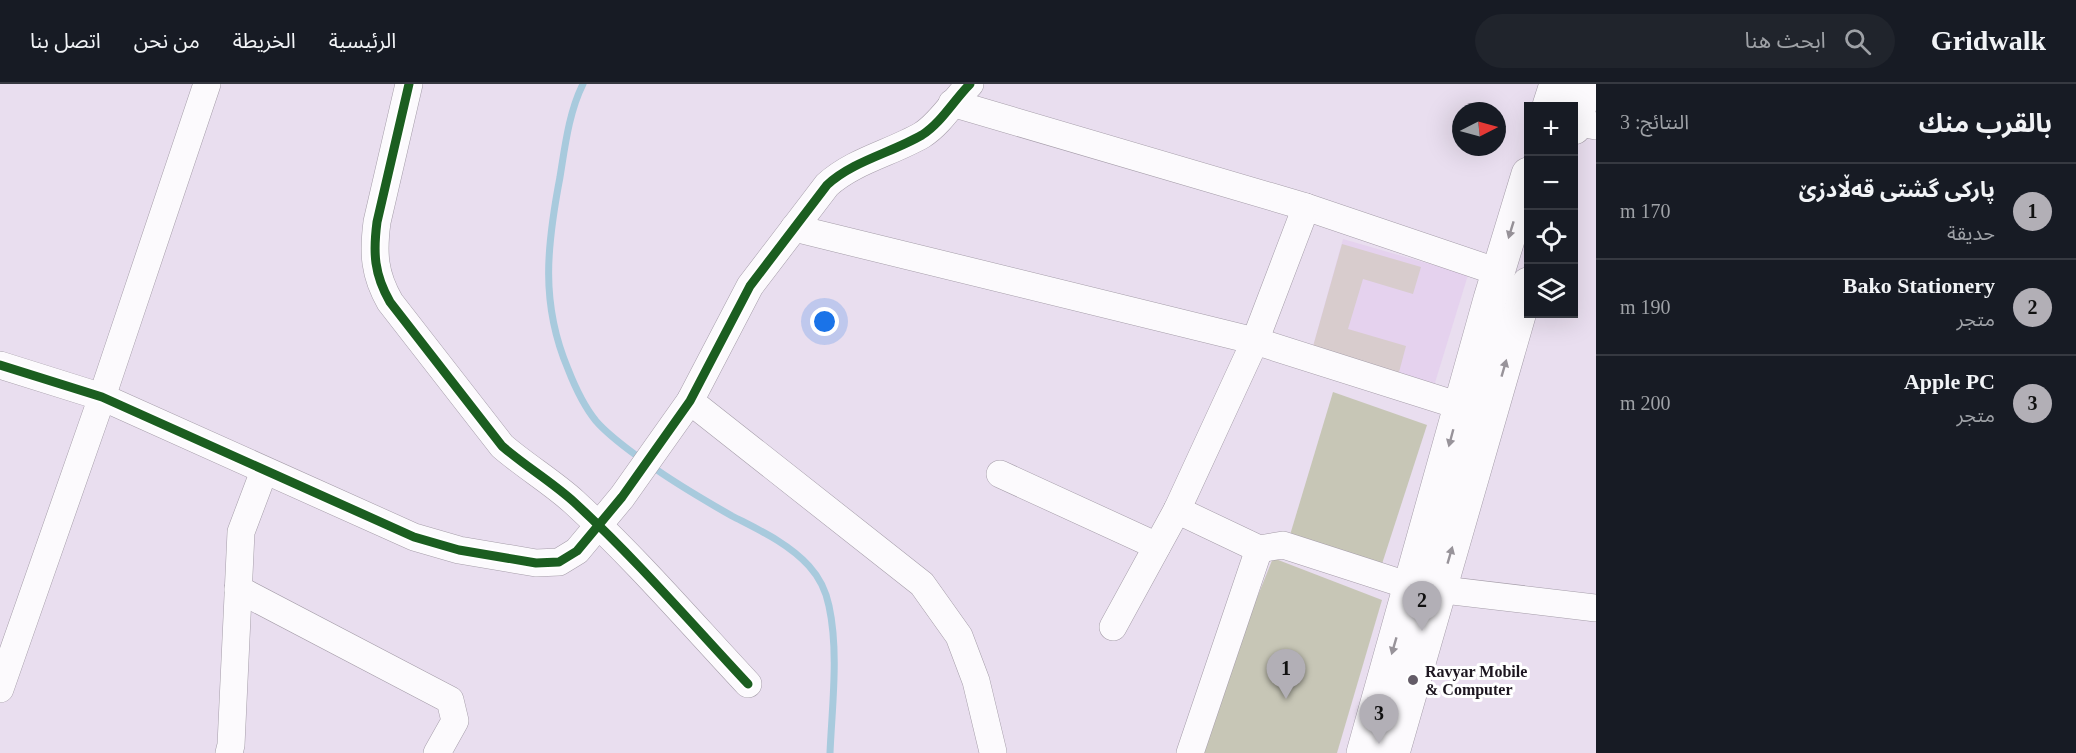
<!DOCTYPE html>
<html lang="ar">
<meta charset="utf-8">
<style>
:root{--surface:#171b24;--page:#20242c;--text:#f1f3f6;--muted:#9ea1a6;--line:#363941;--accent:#b2afb6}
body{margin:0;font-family:"Times New Roman","Noto Sans Arabic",serif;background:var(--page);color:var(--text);direction:rtl}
.controls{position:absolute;right:18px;top:18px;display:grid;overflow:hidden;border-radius:0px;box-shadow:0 6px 24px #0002}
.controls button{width:54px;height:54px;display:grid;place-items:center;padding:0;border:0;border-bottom:2px solid var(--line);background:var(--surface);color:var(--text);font:30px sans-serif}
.compass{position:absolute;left:1452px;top:18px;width:54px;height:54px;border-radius:50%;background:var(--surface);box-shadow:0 6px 24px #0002;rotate:84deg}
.you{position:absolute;left:825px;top:238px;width:21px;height:21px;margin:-15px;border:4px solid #fff;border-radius:50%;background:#1a73e8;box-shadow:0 0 0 9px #1a73e833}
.badge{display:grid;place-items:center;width:39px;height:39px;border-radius:50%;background:var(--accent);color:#111;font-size:20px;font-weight:700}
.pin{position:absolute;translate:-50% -50px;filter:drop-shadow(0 2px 3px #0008)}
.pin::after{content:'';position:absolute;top:32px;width:21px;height:18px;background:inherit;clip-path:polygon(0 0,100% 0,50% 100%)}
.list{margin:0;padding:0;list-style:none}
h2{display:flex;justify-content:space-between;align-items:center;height:78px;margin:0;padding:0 24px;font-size:26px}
h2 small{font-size:20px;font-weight:400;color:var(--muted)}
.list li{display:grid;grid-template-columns:39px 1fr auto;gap:18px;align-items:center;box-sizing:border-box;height:96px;padding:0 24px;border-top:2px solid var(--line)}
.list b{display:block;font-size:22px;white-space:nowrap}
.list p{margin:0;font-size:20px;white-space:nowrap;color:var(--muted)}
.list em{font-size:20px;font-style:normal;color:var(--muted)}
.icon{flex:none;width:33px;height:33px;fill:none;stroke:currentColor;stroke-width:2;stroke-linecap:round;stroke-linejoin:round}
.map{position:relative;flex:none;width:1596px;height:669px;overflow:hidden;direction:ltr}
header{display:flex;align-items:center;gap:36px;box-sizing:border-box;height:84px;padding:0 30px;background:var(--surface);border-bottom:2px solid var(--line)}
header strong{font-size:28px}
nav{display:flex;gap:33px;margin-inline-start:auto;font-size:21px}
.search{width:420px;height:54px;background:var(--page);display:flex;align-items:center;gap:15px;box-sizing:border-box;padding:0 21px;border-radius:33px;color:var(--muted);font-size:22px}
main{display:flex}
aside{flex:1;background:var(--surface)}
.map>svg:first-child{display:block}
</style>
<header>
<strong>Gridwalk</strong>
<div class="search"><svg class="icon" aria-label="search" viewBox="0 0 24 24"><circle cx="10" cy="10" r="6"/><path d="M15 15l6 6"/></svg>ابحث هنا</div>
<nav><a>الرئيسية</a><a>الخريطة</a><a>من نحن</a><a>اتصل بنا</a></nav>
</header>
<main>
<aside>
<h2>بالقرب منك<small>النتائج: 3</small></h2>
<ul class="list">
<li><span class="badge">1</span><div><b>پارکی گشتی قەڵادزێ</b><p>حديقة</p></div><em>170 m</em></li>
<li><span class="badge">2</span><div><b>Bako Stationery</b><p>متجر</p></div><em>190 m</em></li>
<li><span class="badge">3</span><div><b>Apple PC</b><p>متجر</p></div><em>200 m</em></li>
</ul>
</aside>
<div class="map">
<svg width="1596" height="669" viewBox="0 0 1596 669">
<rect width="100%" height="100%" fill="#e9deef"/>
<polygon fill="#e5d2ee" points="1343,155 1468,191 1434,302 1312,266"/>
<g fill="#c7c6b6">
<polygon points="1333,308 1427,341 1381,483 1290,451"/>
<polygon points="1273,474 1382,516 1337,669 1202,669 1238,561"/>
</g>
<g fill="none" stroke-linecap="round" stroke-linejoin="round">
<g stroke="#a8cadd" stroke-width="7">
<path d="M583 0C569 28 565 62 560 93 547 161 540 219 568 285 575 303 583 321 596 337 609 352 625 363 641 375"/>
<path d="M650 381C676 400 704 416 732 432 759 446 788 459 809 482 819 493 826 507 829 522 839 568 832 622 830 669"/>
</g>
</g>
<polygon fill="#d8cccd" points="1342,160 1421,183 1413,210 1363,195 1348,245 1406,262 1398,292 1312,266"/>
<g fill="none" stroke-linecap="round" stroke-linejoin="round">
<g stroke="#a59da9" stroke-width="28">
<g id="minor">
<path d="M409 0 377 138C373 169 374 190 390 218L502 362C525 382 552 398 574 418 636 475 691 539 748 600"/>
<polyline points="952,19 1306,123 1498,188"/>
<polyline points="1575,38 1596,42"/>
<polyline points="794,144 1255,257 1460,322"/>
<path d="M0 281 102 313 414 453 459 466 536 479 559 478 577 467 622 413 690 317 750 202 827 101C853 77 891 69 922 51 941 39 954 16 970 0"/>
<polyline points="690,317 922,500 959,552 976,597 993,668"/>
<polyline points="1000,390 1157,462"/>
<polyline points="1177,426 1259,465 1283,461 1410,502 1596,524"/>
<polyline points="238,505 450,616 455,637 437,669"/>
<polyline points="1113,543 1177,426 1255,257 1306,123"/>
<polyline points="0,605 102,313 207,0"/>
<polyline points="229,669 231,661 241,448 264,387"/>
<polyline points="1190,669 1259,465"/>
</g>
</g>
<g stroke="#a59da9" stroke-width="34">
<g id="major">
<polyline points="1549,22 1556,0"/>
<polyline points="1574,44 1586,0"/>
<polyline points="1363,669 1490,215 1528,90"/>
<polyline points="1393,669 1528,200"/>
</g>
</g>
<use href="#minor" stroke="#fcfafd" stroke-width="27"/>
<use href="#major" stroke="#fcfafd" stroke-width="33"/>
<g stroke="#fff" stroke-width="13">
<g id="cycleway">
<path d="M409 0 377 138C373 169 374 190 390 218L502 362C525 382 552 398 574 418 636 475 691 539 748 600"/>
<path d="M0 281 102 313 414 453 459 466 536 479 559 478 577 467 622 413 690 317 750 202 827 101C853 77 891 69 922 51 941 39 954 16 970 0"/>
</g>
</g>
<use href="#cycleway" stroke="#1b5e20" stroke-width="9"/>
</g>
<defs><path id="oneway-solid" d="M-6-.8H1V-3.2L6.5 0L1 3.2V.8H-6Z" transform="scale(1.5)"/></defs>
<g fill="#98939a">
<use href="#oneway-solid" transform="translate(1511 146) rotate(107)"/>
<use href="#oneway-solid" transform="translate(1504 284) rotate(-74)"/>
<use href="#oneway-solid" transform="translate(1451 354) rotate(105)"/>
<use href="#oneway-solid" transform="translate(1450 471) rotate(-74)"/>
<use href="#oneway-solid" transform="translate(1394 562) rotate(106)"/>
</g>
<circle fill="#645c68" stroke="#fff" stroke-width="2" cx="1413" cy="596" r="6"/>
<g text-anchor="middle" stroke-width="6" stroke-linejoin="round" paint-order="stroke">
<g font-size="16" font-weight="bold" fill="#1d1620" stroke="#fff" text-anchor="start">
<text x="1425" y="593">Ravyar Mobile<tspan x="1425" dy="18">&amp; Computer</tspan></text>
</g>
</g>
</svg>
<div class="controls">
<button>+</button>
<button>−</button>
<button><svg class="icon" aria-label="locate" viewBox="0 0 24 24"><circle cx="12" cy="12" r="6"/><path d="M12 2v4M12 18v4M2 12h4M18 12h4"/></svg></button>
<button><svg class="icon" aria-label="layers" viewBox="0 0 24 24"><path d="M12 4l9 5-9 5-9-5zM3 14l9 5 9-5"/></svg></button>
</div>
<svg class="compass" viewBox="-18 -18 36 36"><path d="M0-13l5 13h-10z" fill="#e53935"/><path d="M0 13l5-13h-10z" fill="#9ea1a6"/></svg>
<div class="you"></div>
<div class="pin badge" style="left:1286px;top:615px">1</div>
<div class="pin badge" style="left:1422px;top:547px">2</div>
<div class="pin badge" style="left:1379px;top:660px">3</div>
</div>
</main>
